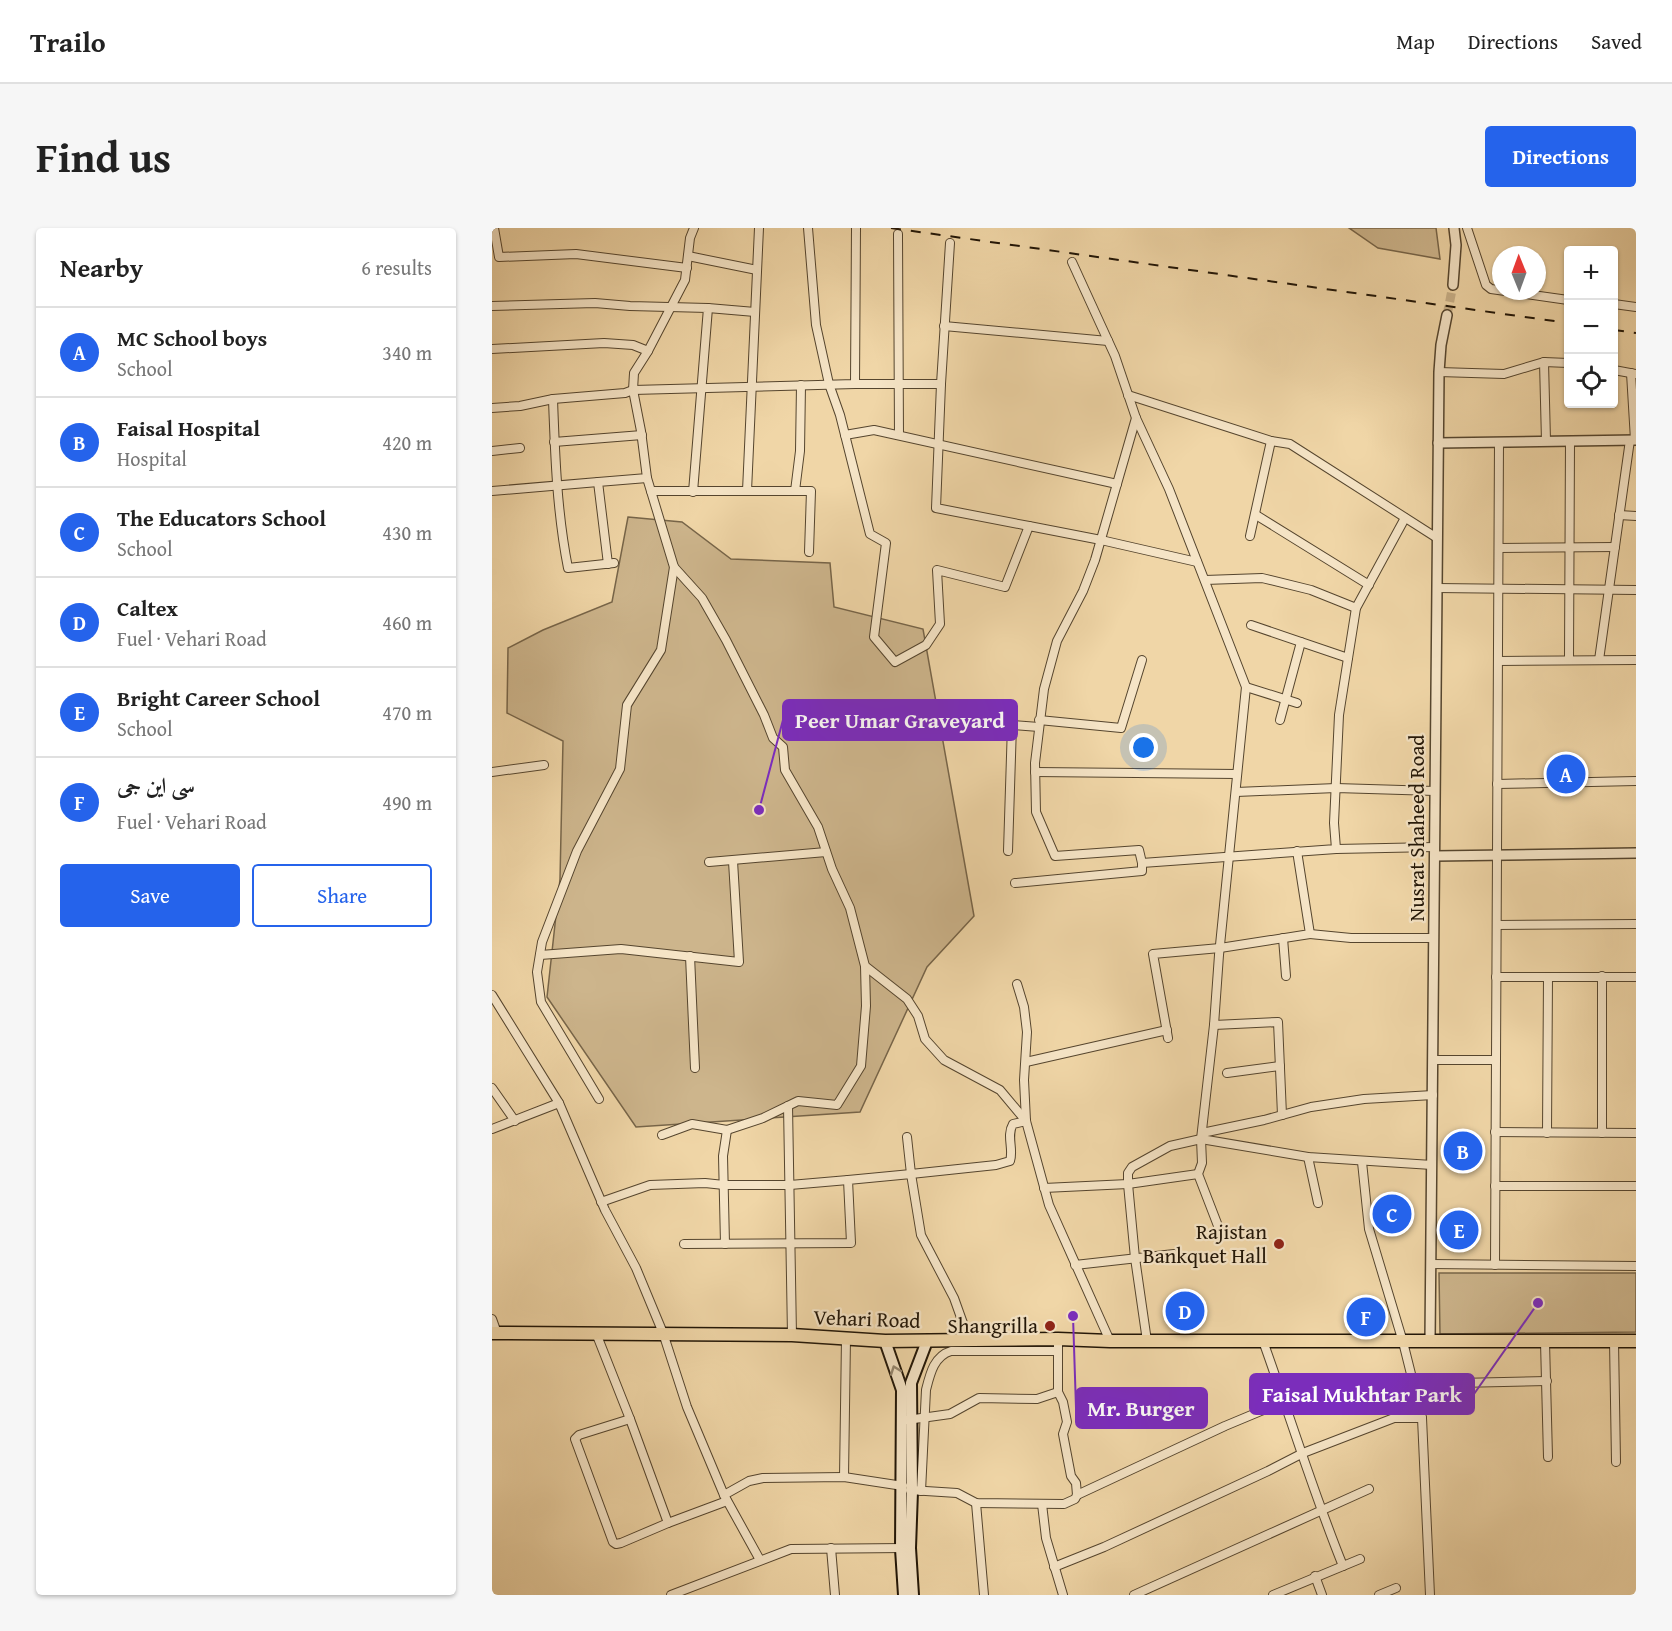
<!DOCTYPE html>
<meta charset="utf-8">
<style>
:root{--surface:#fff;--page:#f6f6f6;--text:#222;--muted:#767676;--line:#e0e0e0;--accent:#2563eb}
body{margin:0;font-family:"Gentium Book Plus",Amiri,serif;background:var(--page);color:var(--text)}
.controls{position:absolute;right:18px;top:18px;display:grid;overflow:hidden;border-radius:6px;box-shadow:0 2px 4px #0004}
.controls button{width:54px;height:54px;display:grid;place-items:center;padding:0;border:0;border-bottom:2px solid var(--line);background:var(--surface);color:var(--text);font:30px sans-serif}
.compass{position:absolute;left:1000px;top:18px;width:54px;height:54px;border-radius:50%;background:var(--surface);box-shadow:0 2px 4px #0004;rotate:359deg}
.you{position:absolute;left:652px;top:520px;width:21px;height:21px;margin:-15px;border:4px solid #fff;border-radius:50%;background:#1a73e8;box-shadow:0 0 0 9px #1a73e833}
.badge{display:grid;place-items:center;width:39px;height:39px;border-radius:50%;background:var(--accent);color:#fff;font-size:20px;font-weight:700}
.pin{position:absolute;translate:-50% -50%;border:3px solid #fff;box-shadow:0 2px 6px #0006}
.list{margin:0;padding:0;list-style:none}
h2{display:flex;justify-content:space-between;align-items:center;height:78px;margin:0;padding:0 24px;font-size:26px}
h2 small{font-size:20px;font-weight:400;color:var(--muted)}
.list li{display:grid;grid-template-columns:39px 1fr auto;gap:18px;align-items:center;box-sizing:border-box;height:90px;padding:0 24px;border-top:2px solid var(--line)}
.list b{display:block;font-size:22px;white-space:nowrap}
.list p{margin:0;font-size:20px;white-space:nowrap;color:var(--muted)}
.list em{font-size:20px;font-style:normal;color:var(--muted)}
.actions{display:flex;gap:12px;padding:18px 24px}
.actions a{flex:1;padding:14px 0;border:2px solid var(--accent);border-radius:6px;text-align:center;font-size:21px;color:var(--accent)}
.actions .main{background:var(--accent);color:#fff}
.icon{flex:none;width:33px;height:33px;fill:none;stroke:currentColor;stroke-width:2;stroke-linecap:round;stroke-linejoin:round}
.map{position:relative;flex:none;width:1144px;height:1367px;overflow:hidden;border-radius:6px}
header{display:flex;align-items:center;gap:36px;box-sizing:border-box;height:84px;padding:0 30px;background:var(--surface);border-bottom:2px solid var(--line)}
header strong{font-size:28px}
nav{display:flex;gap:33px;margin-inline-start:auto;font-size:21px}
.intro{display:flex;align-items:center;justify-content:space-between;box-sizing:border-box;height:144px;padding:0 36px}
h1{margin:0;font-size:42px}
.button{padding:15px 27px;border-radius:6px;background:var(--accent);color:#fff;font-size:21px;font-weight:700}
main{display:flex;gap:36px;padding:0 36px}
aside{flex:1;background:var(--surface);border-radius:6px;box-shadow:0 2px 4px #0004}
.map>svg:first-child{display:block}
</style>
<header>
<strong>Trailo</strong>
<nav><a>Map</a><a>Directions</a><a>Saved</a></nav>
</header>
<div class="intro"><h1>Find us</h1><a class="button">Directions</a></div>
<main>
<aside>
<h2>Nearby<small>6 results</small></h2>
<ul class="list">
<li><span class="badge">A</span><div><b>MC School boys</b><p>School</p></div><em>340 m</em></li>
<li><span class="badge">B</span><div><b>Faisal Hospital</b><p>Hospital</p></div><em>420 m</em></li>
<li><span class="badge">C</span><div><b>The Educators School</b><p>School</p></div><em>430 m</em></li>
<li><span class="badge">D</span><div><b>Caltex</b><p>Fuel · Vehari Road</p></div><em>460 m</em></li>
<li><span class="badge">E</span><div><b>Bright Career School</b><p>School</p></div><em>470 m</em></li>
<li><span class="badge">F</span><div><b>سی این جی</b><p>Fuel · Vehari Road</p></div><em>490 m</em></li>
</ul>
<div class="actions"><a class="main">Save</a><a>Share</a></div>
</aside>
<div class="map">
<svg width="1144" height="1367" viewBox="0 0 1144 1367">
<rect width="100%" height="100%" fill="#f0d6a7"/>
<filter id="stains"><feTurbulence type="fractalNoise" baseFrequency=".00333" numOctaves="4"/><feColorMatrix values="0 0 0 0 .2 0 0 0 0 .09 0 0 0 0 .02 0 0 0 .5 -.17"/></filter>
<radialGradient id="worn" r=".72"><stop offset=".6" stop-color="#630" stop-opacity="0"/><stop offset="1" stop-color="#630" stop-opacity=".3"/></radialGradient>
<g fill="#cdb58c" stroke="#776549" stroke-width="1.5">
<polygon points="857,0 944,0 948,31 886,20"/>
<polygon points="136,289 190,294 239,331 338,335 342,379 431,401 482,688 435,739 368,884 144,899 55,769 68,651 71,513 15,485 16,420 51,402 120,374"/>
<polygon points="947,1045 1144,1045 1144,1104 948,1106"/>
</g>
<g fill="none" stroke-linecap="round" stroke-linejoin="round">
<polyline stroke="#c7af87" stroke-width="9" stroke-dasharray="9 4.5" stroke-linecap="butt" points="955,87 961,57"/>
<g stroke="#55452e" stroke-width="10">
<g id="minor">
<polyline points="2,0 7,29 84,26 195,40"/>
<polyline points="316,0 324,97 337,156 348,187 378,306 394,315 382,409 403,434 434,417 448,396 445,342 513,359 537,298 609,312 705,334"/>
<polyline points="975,0 994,57 999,61 1076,72"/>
<polyline points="406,6 407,207"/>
<polyline points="458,15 449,156 444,280 537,298"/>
<polyline points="196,28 265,42"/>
<polyline points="580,34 623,128 644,190 677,261 754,459 727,727 722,797 709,911 710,935 706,946 728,1003"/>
<polyline points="1122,76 1144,79"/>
<polyline points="0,78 103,75 138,78 216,80 201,264"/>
<polyline points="216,80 263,84"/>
<polyline points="452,98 616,113"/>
<polyline points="0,121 112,115 141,117 156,123 193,52 198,10 202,0"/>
<polyline points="1052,134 1054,213"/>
<polyline points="1122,142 1144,146"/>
<polyline points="947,144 1012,146 1052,134 1076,135"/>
<polyline points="1139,145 1143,212"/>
<polyline points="363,156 449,156"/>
<polyline points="636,167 779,213 798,216 945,310"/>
<path d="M61 171C63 228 65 284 76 340L122 335"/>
<polyline points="0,180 28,178 61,171 133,165 141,162 363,156 364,0"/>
<polyline points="644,190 603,332 591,363 565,413 552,461 543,535 544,584 563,628 647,622 650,635"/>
<polyline points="353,207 382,202 625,256"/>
<polyline points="62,214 150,207"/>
<polyline points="0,223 28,220"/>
<polyline points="155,250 182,339 210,370 234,412 272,487 281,510 291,519 293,542 326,599 340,641 358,680 373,738 415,771 426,788 433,811 452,832 508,862 534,893"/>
<polyline points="0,263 106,254"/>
<polyline points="159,263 319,263 317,324"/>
<polyline points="255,263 267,0"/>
<polyline points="303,263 308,223 309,157"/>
<polyline points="764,287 877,357"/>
<polyline points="1127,287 1144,288"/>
<polyline points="758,308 779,213"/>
<polyline points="1007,320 1123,319"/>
<polyline points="116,336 106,254 155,250 149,203 141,162 142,145 156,123"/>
<polyline points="713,352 770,350 819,362 864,380"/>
<polyline points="945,360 1144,362"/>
<polyline points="759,397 856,430"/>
<polyline points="1077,432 1078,213"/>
<polyline points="1107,432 1138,212"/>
<polyline points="1006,433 1144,432"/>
<polyline points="754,459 805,475"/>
<polyline points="455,492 547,499"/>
<polyline points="547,492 629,500 650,432"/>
<polyline points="788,492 809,414"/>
<polyline points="0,544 52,537"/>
<polyline points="543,544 745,546"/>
<polyline points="1005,556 1144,553"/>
<polyline points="744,564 844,560 943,563"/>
<polyline points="844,621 943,619"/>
<polyline points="516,623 520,497"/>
<polyline points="217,634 334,624"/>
<polyline points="523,655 650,643 650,635 844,621 842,595 847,487 864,380 913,290"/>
<polyline points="1005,697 1144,696"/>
<polyline points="818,706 859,710 942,710"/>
<polyline points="791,710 794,748"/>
<polyline points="48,727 129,721 247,734 241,633"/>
<polyline points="198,728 203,840"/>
<polyline points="1110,748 1110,905"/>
<polyline points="1004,749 1144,749"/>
<polyline points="525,756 532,779 535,804 532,852 534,893 557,977 618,1113"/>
<polyline points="0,767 67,875 113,982 144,1040 171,1105 195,1179 232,1267 268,1332"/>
<polyline points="722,797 786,794 790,887"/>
<polyline points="676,810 661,726 728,720 818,706 805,623"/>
<polyline points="941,832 1004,832"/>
<polyline points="534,834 675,802"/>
<polyline points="735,845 788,838"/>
<polyline points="0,860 23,893"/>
<polyline points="107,871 49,774 45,744 50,714 85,623 128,541 135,477 169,422 182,339"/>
<polyline points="296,878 300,1107"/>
<polyline points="0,901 67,875"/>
<polyline points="1003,904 1144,905"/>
<polyline points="710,905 772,892 819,879 872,871 941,867"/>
<polyline points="1055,905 1056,749"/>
<polyline points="170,907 200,896 235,902 271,890 306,873 345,877 369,838 374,778 373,738"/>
<path d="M415 909 419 946 504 937 518 933C522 921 514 908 521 896L534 893"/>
<polyline points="816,929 826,975"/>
<polyline points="870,934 877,1001 911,1114 930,1190 938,1367"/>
<polyline points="1003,958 1144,958"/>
<polyline points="552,960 636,956 706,946"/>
<polyline points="109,974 158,957 213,955 232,957 298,957 356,952"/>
<polyline points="192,1016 359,1015 356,952 419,946 429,1007 462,1070 477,1112"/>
<polyline points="233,1016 231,928 235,902"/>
<polyline points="939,1036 1144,1038"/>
<polyline points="583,1037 682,1026"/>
<polyline points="1003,1037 1007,214"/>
<polyline points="0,1091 5,1105"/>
<polyline points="104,1105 138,1191 176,1295"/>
<polyline points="655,1113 643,1030 636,956 636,945 640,939 678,918 709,911 816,929 940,937"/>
<path d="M771 1113C798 1188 821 1264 851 1338"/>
<polyline points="1122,1113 1124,1234"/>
<polyline points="1053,1114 1056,1229"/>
<polyline points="921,1156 1055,1153"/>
<polyline points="138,1191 87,1207 83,1211 121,1314 124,1316 129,1315 176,1295 235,1273"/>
<polyline points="415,1192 458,1186 487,1170 545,1171 566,1164"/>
<polyline points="352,1249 354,1110"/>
<polyline points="418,1262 465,1265 484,1275 572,1276 583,1271 585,1267 584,1255 579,1248 571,1206 575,1194 571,1174 566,1164 566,1111"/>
<path d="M429 1263 434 1162C438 1146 442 1128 459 1123H566"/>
<polyline points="232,1267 257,1253 271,1250 352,1249 411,1258"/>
<polyline points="585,1267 733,1198 793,1173"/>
<polyline points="484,1275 492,1367"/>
<polyline points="550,1276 554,1310 571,1367"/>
<polyline points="339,1320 343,1367"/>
<polyline points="562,1339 612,1319 776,1243 811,1225 902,1190 930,1190"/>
<polyline points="823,1348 830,1367"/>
<polyline points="179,1367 299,1321 413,1320"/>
<polyline points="642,1367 877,1261"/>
<polyline points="781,1367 868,1331"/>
<polyline points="887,1367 904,1360"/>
</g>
</g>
<g stroke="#55452e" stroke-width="12">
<g id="tertiary">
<polyline points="961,57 964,17 962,0"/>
<polyline points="946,215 1144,212"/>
<polyline points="943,628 1144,625"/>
<polyline points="938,1113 947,144 949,117 955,87"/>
</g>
</g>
<g stroke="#211506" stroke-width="14">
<g id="secondary">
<polyline points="393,1113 410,1162 409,1321 412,1367"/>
<polyline points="421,1367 418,1320 420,1263 419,1155 435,1113"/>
</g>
</g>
<g stroke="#211506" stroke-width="15">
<polyline id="primary" points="0,1105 300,1107 393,1113 566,1111 618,1113 1144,1113"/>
</g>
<use href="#minor" stroke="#f5e4c6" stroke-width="8"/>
<use href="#tertiary" stroke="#f5e4c6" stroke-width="9"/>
<use href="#secondary" stroke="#f5e4c6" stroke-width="10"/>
<use href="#primary" stroke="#f0d6a7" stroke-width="12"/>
<g stroke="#211506" stroke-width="2" stroke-dasharray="10 10" stroke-linecap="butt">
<polyline points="399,0 1076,95"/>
<polyline points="1122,102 1144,105"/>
</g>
</g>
<defs><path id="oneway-chevron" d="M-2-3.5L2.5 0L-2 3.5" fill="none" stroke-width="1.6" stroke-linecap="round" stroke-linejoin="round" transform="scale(1.5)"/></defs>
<use stroke="#968770" href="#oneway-chevron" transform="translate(403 1142) rotate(-110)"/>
<g fill="#8f2418" stroke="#f5e4c6" stroke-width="2">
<circle cx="787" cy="1016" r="6"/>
<circle cx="558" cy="1098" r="6"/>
</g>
<g text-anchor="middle" stroke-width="4.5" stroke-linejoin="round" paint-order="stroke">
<g font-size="21" fill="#211506" stroke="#f5e4c6">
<text transform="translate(925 600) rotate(-90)" y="7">Nusrat Shaheed Road</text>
<text transform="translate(375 1091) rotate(2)" y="7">Vehari Road</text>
</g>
<g font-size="21" fill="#211506" stroke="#f5e4c6" text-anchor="end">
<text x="775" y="1011">Rajistan<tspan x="775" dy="24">Bankquet Hall</tspan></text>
<text x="546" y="1105">Shangrilla</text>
</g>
</g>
<path fill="none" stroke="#7b2cbf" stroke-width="2" d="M267 582L291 492M1046 1075L982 1166M581 1088L584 1180"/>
<g fill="#7b2cbf" stroke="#f5e4c6" stroke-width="2">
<circle cx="267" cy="582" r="6"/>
<circle cx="1046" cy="1075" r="6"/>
<circle cx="581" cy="1088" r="6"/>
</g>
<g fill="#7b2cbf" stroke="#7b2cbf" stroke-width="2">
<rect x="291" y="472" width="234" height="40" rx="6"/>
<rect x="758" y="1146" width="224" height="40" rx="6"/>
<rect x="584" y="1160" width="131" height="40" rx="6"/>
</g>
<g font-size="22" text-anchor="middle" font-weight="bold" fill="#fff">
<text x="408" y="500">Peer Umar Graveyard</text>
<text x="870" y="1174">Faisal Mukhtar Park</text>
<text x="649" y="1188">Mr. Burger</text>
</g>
<rect width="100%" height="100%" filter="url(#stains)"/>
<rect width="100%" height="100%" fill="url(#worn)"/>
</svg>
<div class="controls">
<button>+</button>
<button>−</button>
<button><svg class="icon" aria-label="locate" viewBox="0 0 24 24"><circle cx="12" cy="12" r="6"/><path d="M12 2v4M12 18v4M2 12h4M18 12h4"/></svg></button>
</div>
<svg class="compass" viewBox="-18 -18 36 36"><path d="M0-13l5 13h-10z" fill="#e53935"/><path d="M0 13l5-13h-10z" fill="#767676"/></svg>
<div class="you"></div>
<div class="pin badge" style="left:1074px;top:546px">A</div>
<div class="pin badge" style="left:971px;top:923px">B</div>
<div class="pin badge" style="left:900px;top:986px">C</div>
<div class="pin badge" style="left:693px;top:1083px">D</div>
<div class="pin badge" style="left:967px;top:1002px">E</div>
<div class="pin badge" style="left:874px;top:1089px">F</div>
</div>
</main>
